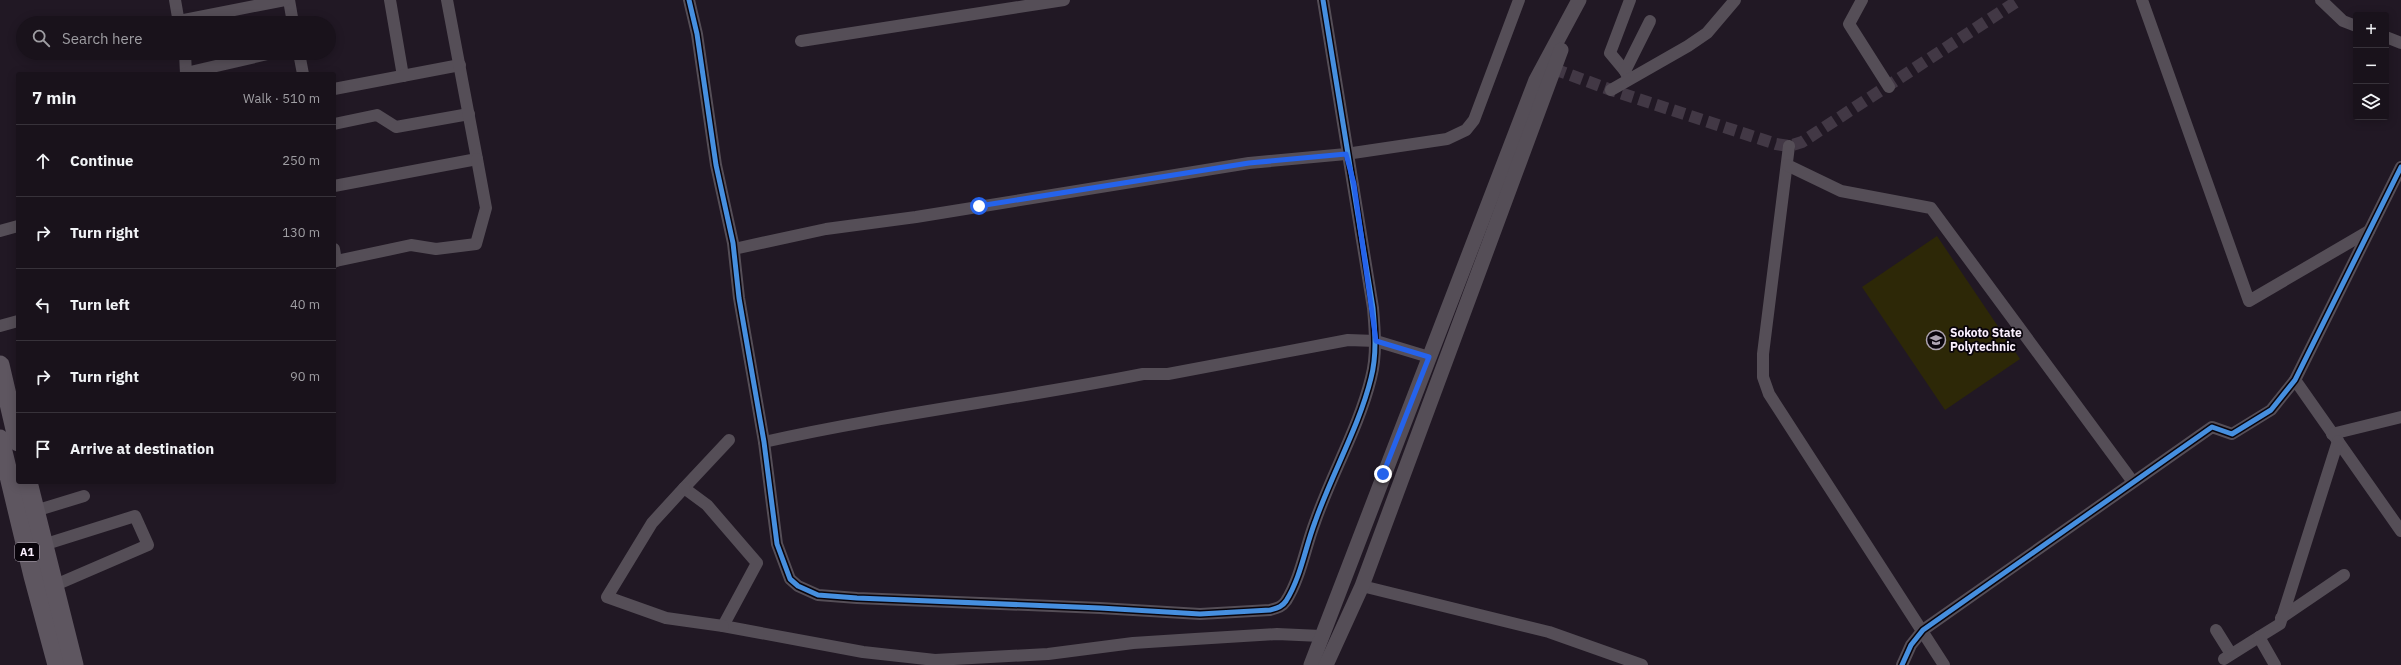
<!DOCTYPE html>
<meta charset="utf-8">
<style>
:root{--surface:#19121b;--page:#262028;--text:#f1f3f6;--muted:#9f9ea3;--line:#37323a}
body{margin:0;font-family:"IBM Plex Sans",sans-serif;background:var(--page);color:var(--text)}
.controls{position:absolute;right:12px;top:12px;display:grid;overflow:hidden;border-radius:4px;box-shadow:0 2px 10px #0003}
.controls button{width:36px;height:36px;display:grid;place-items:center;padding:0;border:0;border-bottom:1px solid var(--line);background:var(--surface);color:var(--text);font:20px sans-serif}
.stop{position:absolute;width:12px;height:12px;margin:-9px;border:3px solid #2563eb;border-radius:50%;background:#fff}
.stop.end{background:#2563eb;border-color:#fff;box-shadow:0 1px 4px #0008}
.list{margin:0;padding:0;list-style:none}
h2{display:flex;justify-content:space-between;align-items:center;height:52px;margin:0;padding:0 16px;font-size:17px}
h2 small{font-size:13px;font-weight:400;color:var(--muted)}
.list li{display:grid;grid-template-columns:26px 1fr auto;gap:12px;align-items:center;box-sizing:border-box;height:72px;padding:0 16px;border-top:1px solid var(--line)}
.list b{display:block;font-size:15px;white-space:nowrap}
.list em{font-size:13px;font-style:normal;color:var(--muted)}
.icon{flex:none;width:22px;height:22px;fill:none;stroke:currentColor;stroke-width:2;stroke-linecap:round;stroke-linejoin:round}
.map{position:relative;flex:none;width:2401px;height:665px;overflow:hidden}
.search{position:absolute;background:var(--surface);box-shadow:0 2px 10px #0003;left:16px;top:16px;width:320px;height:44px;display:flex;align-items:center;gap:10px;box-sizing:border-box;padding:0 14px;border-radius:22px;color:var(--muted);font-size:15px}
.panel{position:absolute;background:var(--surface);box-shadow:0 2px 10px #0003;left:16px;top:72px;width:320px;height:412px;border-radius:4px}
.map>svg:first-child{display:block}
</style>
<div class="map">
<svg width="2401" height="665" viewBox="0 0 2401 665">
<rect width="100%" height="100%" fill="#211824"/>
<polygon fill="#2d2807" points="1937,236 2020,359 1945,410 1862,287"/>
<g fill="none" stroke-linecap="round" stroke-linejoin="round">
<polyline stroke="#423845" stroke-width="12" stroke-dasharray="12 6" stroke-linecap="butt" points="1554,69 1611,90 1776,144 1789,146 1802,142 2019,0"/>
<g stroke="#554e57" stroke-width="12">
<polyline points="175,0 179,23"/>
<polyline points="289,0 293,23"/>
<polyline points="390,0 403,76"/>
<path d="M689 0 697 34 716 165 733 243 739 298 764 442 777 544 790 579 798 586 818 595 857 598 1100 608 1200 614 1270 610C1277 608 1282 607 1286 601 1301 577 1305 548 1315 522 1332 473 1359 427 1371 378 1377 355 1375 331 1373 308L1323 0"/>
<polyline points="1862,0 1849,24 1889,87"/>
<polyline points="2142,0 2249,301 2369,231"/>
<polyline points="2321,0 2343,21 2356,26"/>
<polyline points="179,21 285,0"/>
<polyline points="2386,37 2401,43"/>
<polyline points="801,41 1064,0"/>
<polyline points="185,53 186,74"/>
<polyline points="299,53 303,74"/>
<polyline points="1625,71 1610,53 1630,0"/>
<polyline points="186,73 272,53"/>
<polyline points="1628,77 1625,71 1650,21"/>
<polyline points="334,89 460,65"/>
<polyline points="1611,90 1688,46 1707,33 1735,0"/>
<polyline points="334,124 377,115 396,127 469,114"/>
<polyline points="1789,146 1763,354 1763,377 1769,394 1944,665"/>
<polyline points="1787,165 1841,191 1931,208 2133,482"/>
<polyline points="334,186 477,159 447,0"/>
<polyline points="0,231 18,226"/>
<polyline points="334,249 336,261 334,262"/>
<polyline points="734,249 826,229 916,217 1249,163 1346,154 1447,139 1466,130 1474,120 1519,0"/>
<polyline points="336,261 411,245 436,249 476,244 486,208 477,159"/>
<polyline points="0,326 18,321"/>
<polyline points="2295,380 2401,531"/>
<polyline points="2332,434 2401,417"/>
<polyline points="729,440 684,488 707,505 757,563 723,626 863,652 935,660 1048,654 1133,643 1195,639 1277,634 1321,636"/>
<path d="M764 442C889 414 1017 399 1143 374H1168L1348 340 1376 341 1429 357"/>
<polyline points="684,488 652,523 607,597 666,618 723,626"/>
<polyline points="35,511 84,496"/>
<polyline points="43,545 135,516 148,545 53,586"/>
<polyline points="1362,586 1549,632 1642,665"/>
<polyline points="2281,618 2344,575"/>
<polyline points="2216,630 2231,654"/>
<polyline points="2224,659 2259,637"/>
<polyline points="1902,665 1911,645 1923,630 2212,427 2232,434 2271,410 2295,380 2401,167"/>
<polyline points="2275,665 2259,637 2280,624 2338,441"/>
</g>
<g stroke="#554e57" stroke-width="15">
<polyline points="1311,665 1536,80 1579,0"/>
<polyline points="1326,665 1362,586 1561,50"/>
</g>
<g stroke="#5e5660" stroke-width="19">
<polyline points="0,365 18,442"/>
<polyline points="0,439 33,576 57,665"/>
<polyline points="28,482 74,665"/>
</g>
<g stroke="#09040b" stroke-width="8">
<g id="cycleway">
<path d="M689 0 697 34 716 165 733 243 739 298 764 442 777 544 790 579 798 586 818 595 857 598 1100 608 1200 614 1270 610C1277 608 1282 607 1286 601 1301 577 1305 548 1315 522 1332 473 1359 427 1371 378 1377 355 1375 331 1373 308L1323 0"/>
<polyline points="1902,665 1911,645 1923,630 2212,427 2232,434 2271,410 2295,380 2401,167"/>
</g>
</g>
<use href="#cycleway" stroke="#468fdf" stroke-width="5"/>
</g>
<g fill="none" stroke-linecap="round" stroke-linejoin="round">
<polyline stroke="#2563eb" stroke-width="5" points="979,206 1249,163 1346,154 1354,184 1376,341 1429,357 1383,474"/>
</g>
<defs>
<g id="university-ring" transform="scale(1)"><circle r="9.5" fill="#09040b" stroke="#aea4b2" stroke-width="1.5"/><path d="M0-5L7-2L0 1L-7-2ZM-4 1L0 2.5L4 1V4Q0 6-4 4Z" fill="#aea4b2"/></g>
</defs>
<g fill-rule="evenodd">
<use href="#university-ring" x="1936" y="340"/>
</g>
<g text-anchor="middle" stroke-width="3.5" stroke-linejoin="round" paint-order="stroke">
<rect fill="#09040b" stroke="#b2a8b5" stroke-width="1" x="15" y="543" width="24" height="18" rx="3"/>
<g font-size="11" font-weight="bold" fill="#faeffe">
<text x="27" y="556">A1</text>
</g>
<g font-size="12" font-weight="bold" fill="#faeffe" stroke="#09040b" text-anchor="start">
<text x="1950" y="337">Sokoto State<tspan x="1950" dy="14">Polytechnic</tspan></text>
</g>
</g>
</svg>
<div class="controls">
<button>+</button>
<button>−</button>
<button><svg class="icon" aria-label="layers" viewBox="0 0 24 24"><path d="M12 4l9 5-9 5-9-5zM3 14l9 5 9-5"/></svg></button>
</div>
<div class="stop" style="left:979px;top:206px"></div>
<div class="stop end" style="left:1383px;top:474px"></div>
<div class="search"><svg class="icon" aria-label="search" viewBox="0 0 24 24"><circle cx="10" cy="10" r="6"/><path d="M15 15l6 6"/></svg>Search here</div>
<section class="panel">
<h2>7 min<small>Walk · 510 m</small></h2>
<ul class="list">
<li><svg class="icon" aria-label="ahead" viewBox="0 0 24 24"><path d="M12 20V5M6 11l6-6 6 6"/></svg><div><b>Continue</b></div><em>250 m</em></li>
<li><svg class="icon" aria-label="right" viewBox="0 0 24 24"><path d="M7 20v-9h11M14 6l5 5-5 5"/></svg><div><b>Turn right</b></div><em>130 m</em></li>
<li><svg class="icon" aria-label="left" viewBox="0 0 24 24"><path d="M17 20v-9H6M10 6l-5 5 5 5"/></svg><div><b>Turn left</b></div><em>40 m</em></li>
<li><svg class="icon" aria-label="right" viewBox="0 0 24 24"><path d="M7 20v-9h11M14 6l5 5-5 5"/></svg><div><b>Turn right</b></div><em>90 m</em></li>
<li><svg class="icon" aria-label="arrive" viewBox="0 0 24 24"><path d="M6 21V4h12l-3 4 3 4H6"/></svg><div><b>Arrive at destination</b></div></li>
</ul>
</section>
</div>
